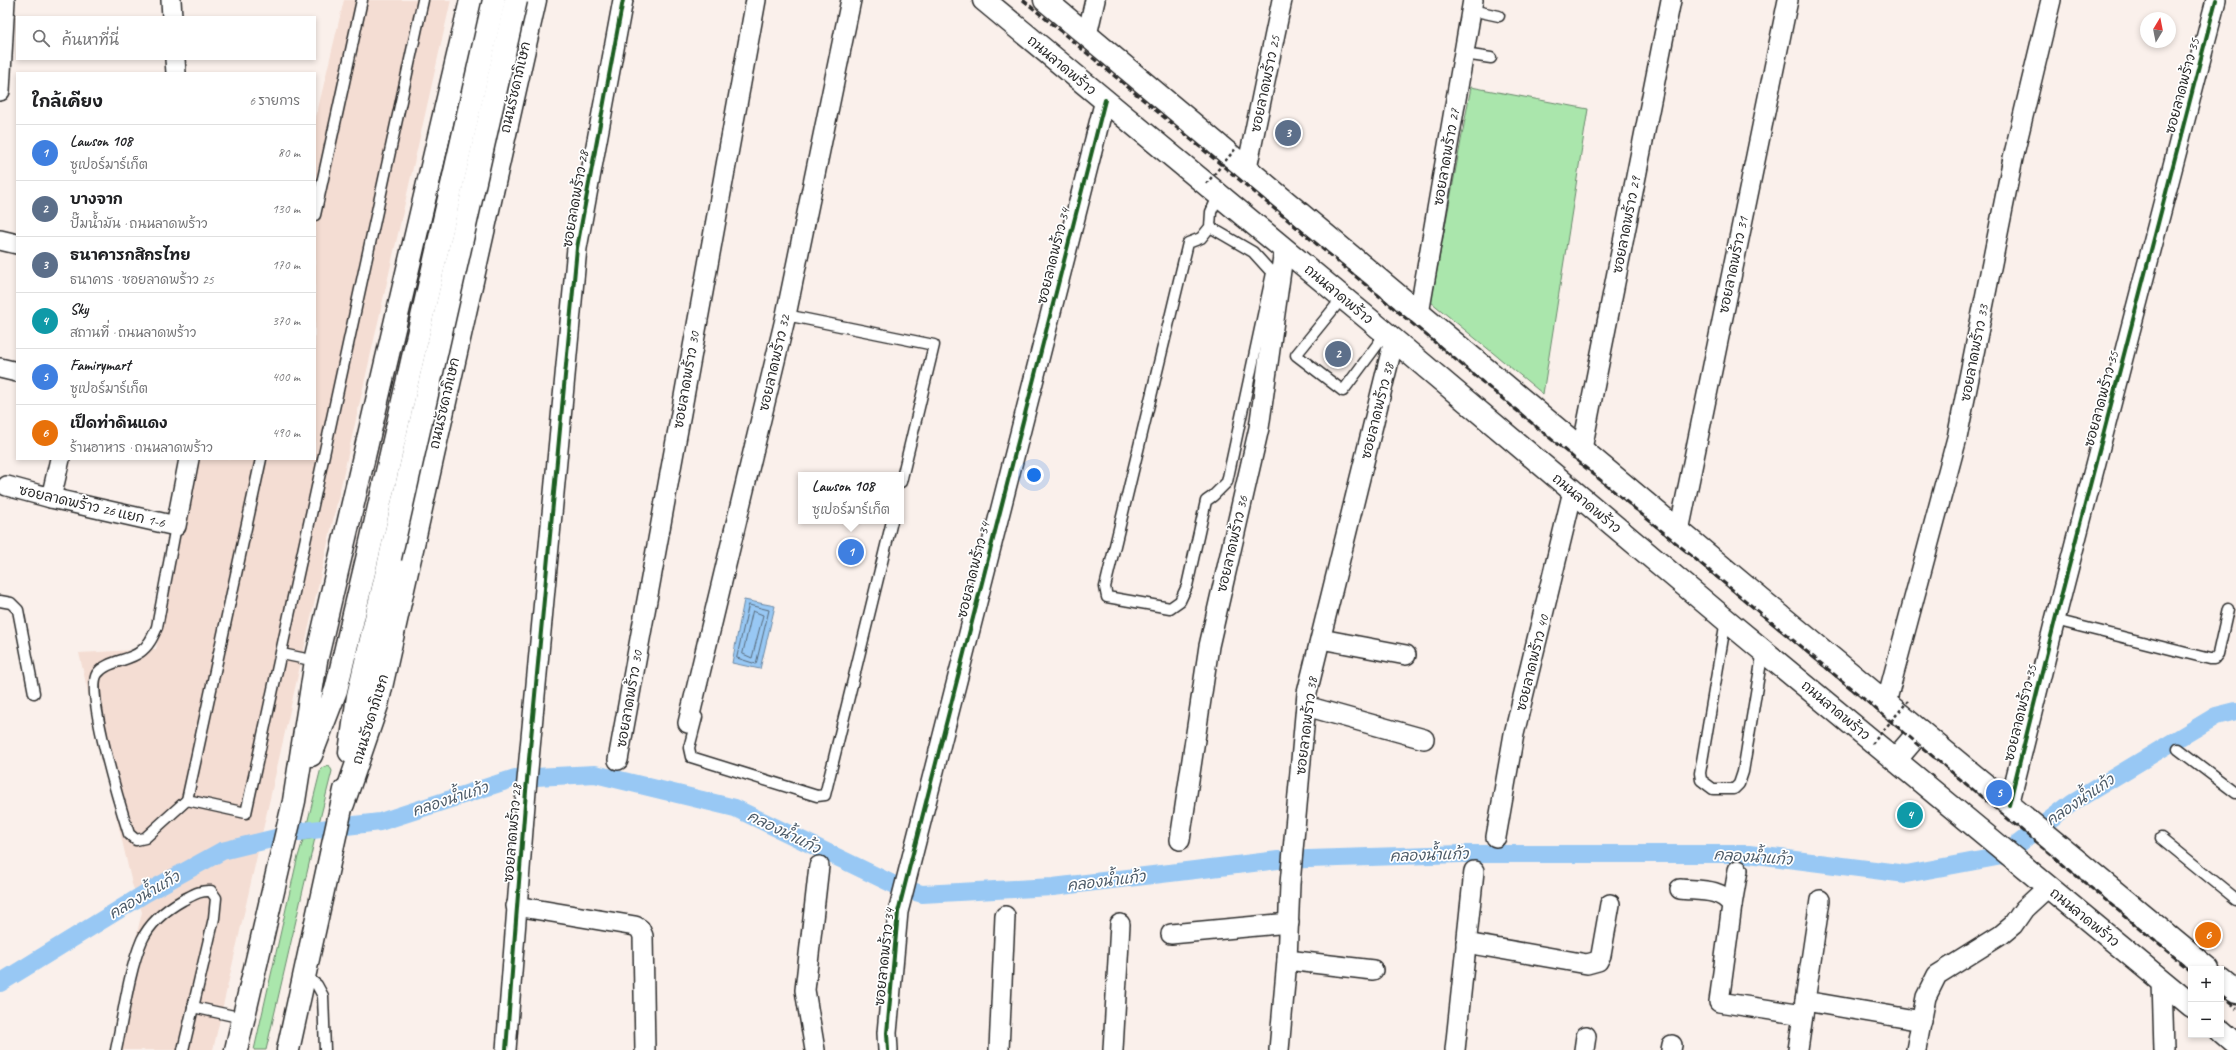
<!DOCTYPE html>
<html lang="th">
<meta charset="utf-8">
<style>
:root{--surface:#fff;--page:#f6f6f6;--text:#202124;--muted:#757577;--line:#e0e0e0;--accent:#c8321e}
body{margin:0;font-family:Caveat,"Playpen Sans Thai",sans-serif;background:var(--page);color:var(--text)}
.controls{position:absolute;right:12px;bottom:12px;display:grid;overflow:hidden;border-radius:0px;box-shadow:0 2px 6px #0003}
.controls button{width:36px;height:36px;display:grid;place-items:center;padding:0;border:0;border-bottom:1px solid var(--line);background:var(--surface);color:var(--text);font:20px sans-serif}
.compass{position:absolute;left:2140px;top:12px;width:36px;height:36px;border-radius:50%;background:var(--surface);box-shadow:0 2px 6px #0003;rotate:10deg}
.you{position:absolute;left:1034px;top:475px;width:14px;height:14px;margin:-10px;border:3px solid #fff;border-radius:50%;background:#1a73e8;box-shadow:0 0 0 6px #1a73e833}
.badge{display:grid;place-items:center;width:26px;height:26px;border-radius:50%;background:var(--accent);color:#fff;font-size:13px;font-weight:700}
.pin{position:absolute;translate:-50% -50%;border:2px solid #fff;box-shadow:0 1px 4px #0006}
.popup{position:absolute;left:798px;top:472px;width:106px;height:52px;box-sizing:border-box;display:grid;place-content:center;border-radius:0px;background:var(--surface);filter:drop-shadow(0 1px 3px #0005);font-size:13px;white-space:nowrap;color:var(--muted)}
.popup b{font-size:15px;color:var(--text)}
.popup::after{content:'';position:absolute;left:50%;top:100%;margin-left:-8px;border:8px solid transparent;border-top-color:var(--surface)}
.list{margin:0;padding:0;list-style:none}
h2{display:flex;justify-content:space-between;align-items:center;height:52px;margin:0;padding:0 16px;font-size:17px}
h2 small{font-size:13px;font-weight:400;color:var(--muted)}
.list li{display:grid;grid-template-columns:26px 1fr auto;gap:12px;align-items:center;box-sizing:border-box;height:56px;padding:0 16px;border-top:1px solid var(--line)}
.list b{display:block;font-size:15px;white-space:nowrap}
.list p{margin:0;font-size:13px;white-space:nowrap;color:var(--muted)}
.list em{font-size:13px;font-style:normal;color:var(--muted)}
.icon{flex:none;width:22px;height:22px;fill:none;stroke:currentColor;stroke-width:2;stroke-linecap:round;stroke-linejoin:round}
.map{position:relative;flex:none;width:2236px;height:1050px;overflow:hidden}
.search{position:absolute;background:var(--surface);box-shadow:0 2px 6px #0003;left:16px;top:16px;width:300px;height:44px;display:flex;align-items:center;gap:10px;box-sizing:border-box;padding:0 14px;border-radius:0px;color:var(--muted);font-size:15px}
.panel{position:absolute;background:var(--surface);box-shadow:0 2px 6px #0003;left:16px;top:72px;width:300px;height:388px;border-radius:0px}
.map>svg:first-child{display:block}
</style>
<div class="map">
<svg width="2236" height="1050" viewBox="0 0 2236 1050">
<rect width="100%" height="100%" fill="#faf0eb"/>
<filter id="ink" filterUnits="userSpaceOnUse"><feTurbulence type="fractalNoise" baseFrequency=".025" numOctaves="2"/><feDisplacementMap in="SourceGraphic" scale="8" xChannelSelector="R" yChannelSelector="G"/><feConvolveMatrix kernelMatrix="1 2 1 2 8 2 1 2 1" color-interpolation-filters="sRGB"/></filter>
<g filter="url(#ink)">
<polygon fill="#f4ddd3" points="344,0 451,0 213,1050 110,1050 142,912 132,884 79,653 156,649 196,459 315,459 315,121"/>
<g fill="#aae6ac" stroke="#6a886c">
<polygon points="1471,87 1588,109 1543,394 1431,302"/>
<polygon points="329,765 332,771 319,823 307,824 321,768"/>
<polygon points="315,838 266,1050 254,1050 297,860 303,840"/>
</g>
<polygon fill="#98c8f4" stroke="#6c89a4" points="744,600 775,606 760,669 732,663"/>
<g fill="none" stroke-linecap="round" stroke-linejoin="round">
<g stroke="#576a7b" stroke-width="1">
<polygon points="749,605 769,610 756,664 737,658"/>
<polygon points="753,611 763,615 752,658 743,654"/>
</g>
<polyline stroke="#98c8f4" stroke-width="18" points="0,983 146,893 222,851 304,831 380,822 515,778 595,774 735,808 899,887 922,894 1053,887 1278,860 1461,854 1749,854 1906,874 2002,856 2073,802 2216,716 2236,711"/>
<g stroke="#2b2b2b" stroke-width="13">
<g id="service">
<polyline points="1471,10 1499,16"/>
<polyline points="1464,54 1491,58"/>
<polyline points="315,215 362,0"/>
<polyline points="1210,227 1253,252 1272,273 1227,482 1213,496 1206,501 1187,586 1180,601 1170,608 1107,597 1105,587 1188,243 1201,238 1210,227 1211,212 1219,194"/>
<polyline points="1343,297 1296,355 1343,391 1386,333"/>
<polyline points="786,315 934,345 901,482"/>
<polyline points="261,459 187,800 246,813 423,0"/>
<path d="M176 526 157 627C153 636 149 646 140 652 129 661 106 661 97 674 85 692 121 809 129 834L136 840 145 838 187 800"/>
<polyline points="0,601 11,603 18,610 34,693"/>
<polyline points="1726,620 1700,773 1701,780 1713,789 1734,789 1739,784 1743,772 1763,650"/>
<polyline points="2055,620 2210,659 2214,659 2218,654 2228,609"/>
<polyline points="282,654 316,661"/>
<polyline points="697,717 689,748 691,757 817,796 825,795 892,521"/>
<polyline points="2178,749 2236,793"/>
<polyline points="2161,838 2236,899"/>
<polyline points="305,976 317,985 323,996 325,1050"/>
<polyline points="193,1007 243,1018"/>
<path d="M116 1050C123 1017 129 970 142 940 150 923 167 909 183 900 193 895 200 890 211 891L216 898 214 918 183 1050"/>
</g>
</g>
<g stroke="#2b2b2b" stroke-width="22">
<g id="minor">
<polyline points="171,0 172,17"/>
<polyline points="1087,35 1095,0"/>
<polyline points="175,59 176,73"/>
<polyline points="0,91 5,0"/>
<polyline points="1247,168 1282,0"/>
<polyline points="0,240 17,244"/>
<polyline points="1419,314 1473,0"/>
<polyline points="0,368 17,372"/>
<polyline points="1582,449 1671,0"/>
<polyline points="7,486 51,498 176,526 189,459"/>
<polyline points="51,498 60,459"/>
<polyline points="1679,531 1788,0"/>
<polyline points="1321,639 1406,655"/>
<polyline points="1886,703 1957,438 2013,158 2051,0"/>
<polyline points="1306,706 1424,739"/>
<polyline points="688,723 786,315 851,0"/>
<polyline points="618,760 756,0"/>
<polyline points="2009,805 2055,620 2216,0"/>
<polyline points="1496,837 1514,734 1573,491"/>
<polyline points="1180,840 1209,646 1259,428 1284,249"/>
<path d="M1680 889C1699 891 1721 888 1732 905L1719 1002 1803 1015 1805 1001 1922 1021"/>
<polyline points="1732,905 1738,870"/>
<polyline points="516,906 635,926 640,929 643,936 645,1050"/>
<polyline points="1171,934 1289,923"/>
<polyline points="1466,943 1587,964 1598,961 1601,955 1610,904"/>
<polyline points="1287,960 1373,970"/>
<polyline points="2162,981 2164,1050"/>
<polyline points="1805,1001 1820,900"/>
<polyline points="506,1050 526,791 577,248 623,0"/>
<polyline points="815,1050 805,990 819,866"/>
<polyline points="888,1050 887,1033 898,912 1105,100"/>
<polyline points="999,1050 1005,916"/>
<polyline points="1113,1050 1120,924"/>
<polyline points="1279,1050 1287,960 1290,884 1307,693 1394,340"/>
<polyline points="1455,1050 1474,871"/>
<polyline points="1584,1050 1586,1036"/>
<polyline points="1671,1050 1672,1045"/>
<polyline points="1798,1050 1803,1015"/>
<polyline points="1916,1050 1926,997 1937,975 2001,935 2013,925 2024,909 2048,887"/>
</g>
</g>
<g stroke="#2b2b2b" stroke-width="25">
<g id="primary">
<polyline points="984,0 1394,340 1726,620 2191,1005"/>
<polyline points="1045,0 1765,603 2208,969"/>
<polyline points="350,752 358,696 390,558"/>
<polyline points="311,755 336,690 369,551"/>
<polyline points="1896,759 1920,731"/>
<polyline points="343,804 377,705 535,0"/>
<polyline points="2221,980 2236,992"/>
<polyline points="2221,1031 2236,1044"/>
<polyline points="236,1050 294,801 316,661 471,0"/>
<polyline points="288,1050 345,790"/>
</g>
</g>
<use href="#service" stroke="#fff" stroke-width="10"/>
<use href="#minor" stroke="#fff" stroke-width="19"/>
<use href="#primary" stroke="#fff" stroke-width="22"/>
<g stroke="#2b2b2b" stroke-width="3" stroke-dasharray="6 3" stroke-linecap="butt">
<polyline points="1023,0 2191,971"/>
<polyline points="2221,996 2236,1008"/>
</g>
<g stroke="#2b2b2b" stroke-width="25" stroke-linecap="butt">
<g id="primary-bridge">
<polyline points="369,551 494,0"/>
<polyline points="390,558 516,0"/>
</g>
</g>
<g stroke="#2b2b2b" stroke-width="2.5" stroke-dasharray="3 3" stroke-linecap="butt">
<polyline points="1206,184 1237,147"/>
<polyline points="1872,744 1908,701"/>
</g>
<use href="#primary-bridge" stroke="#fff" stroke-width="22"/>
<g stroke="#fff" stroke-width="6">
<g id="cycleway">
<polyline points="2009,805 2055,620 2216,0"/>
<polyline points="506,1050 526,791 577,248 623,0"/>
<polyline points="888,1050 887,1033 898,912 1105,100"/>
</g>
</g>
<use href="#cycleway" stroke="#1b5e20" stroke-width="4"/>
</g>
</g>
<g text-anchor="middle" stroke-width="3.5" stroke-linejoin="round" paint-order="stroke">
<g font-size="14" fill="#2b2b2b" stroke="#fff">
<text transform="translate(1062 65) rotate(40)" y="5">ถนนลาดพร้าว</text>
<text transform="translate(1265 84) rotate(-78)" y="5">ซอยลาดพร้าว 25</text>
<text transform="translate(2182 86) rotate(-75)" y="5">ซอยลาดพร้าว 35</text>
<text transform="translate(515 87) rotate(-77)" y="5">ถนนรัชดาภิเษก</text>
<text transform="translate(1446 157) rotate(-80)" y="5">ซอยลาดพร้าว 27</text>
<text transform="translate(575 199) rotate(-80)" y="5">ซอยลาดพร้าว 28</text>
<text transform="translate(1626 225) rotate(-79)" y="5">ซอยลาดพร้าว 29</text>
<text transform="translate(1053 256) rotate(-76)" y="5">ซอยลาดพร้าว 34</text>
<text transform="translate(1733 265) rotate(-78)" y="5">ซอยลาดพร้าว 31</text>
<text transform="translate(1339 294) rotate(40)" y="5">ถนนลาดพร้าว</text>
<text transform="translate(1974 353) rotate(-79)" y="5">ซอยลาดพร้าว 33</text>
<text transform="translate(774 363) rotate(-77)" y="5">ซอยลาดพร้าว 32</text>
<text transform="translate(686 380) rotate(-80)" y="5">ซอยลาดพร้าว 30</text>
<text transform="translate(2101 399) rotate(-75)" y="5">ซอยลาดพร้าว 35</text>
<text transform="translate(444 403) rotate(-77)" y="5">ถนนรัชดาภิเษก</text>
<text transform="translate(1377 411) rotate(-76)" y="5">ซอยลาดพร้าว 38</text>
<text transform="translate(1587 503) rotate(40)" y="5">ถนนลาดพร้าว</text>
<text transform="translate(92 506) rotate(13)" y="5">ซอยลาดพร้าว 26 แยก 1-6</text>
<text transform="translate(1232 544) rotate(-77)" y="5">ซอยลาดพร้าว 36</text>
<text transform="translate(973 570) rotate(-76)" y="5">ซอยลาดพร้าว 34</text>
<text transform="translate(1532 663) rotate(-76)" y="5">ซอยลาดพร้าว 40</text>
<text transform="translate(629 699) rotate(-80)" y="5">ซอยลาดพร้าว 30</text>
<text transform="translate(1836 710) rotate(40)" y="5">ถนนลาดพร้าว</text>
<text transform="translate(2020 713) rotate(-76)" y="5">ซอยลาดพร้าว 35</text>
<text transform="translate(370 719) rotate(-73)" y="5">ถนนรัชดาภิเษก</text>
<text transform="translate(1306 726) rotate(-83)" y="5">ซอยลาดพร้าว 38</text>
<text transform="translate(512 833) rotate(-85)" y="5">ซอยลาดพร้าว 28</text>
<text transform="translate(2085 917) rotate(39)" y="5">ถนนลาดพร้าว</text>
<text transform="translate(884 957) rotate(-84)" y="5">ซอยลาดพร้าว 34</text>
</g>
<g font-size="15" font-style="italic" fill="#4c5a67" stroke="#fff">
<text transform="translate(450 799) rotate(-18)" y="5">คลองน้ำแก้ว</text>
<text transform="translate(2080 800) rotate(-34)" y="5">คลองน้ำแก้ว</text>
<text transform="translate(784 832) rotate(26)" y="5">คลองน้ำแก้ว</text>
<text transform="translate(1429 855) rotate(-2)" y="5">คลองน้ำแก้ว</text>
<text transform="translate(1753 857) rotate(4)" y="5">คลองน้ำแก้ว</text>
<text transform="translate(1106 881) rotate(-7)" y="5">คลองน้ำแก้ว</text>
<text transform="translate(144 895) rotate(-30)" y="5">คลองน้ำแก้ว</text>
</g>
</g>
</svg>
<div class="controls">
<button>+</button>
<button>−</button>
</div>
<svg class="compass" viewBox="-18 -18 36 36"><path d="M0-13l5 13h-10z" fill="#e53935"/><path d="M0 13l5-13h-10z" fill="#757577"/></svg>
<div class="you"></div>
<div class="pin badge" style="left:851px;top:552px;background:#3f7fe0">1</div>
<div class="popup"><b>Lawson 108</b>ซูเปอร์มาร์เก็ต</div>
<div class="pin badge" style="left:1338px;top:354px;background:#5c6f8a">2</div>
<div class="pin badge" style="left:1288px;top:133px;background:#5c6f8a">3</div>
<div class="pin badge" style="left:1910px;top:815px;background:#0f9aa8">4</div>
<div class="pin badge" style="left:1999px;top:793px;background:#3f7fe0">5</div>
<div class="pin badge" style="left:2208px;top:935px;background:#e8710a">6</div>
<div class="search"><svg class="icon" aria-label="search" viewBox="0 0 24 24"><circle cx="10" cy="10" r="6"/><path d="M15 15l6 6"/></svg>ค้นหาที่นี่</div>
<section class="panel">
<h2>ใกล้เคียง<small>6 รายการ</small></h2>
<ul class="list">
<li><span class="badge" style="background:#3f7fe0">1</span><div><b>Lawson 108</b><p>ซูเปอร์มาร์เก็ต</p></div><em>80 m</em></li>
<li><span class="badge" style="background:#5c6f8a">2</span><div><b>บางจาก</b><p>ปั๊มน้ำมัน · ถนนลาดพร้าว</p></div><em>130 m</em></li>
<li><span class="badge" style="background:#5c6f8a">3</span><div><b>ธนาคารกสิกรไทย</b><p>ธนาคาร · ซอยลาดพร้าว 25</p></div><em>170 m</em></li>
<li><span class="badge" style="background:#0f9aa8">4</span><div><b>Sky</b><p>สถานที่ · ถนนลาดพร้าว</p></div><em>370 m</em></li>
<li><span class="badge" style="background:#3f7fe0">5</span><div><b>Famirymart</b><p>ซูเปอร์มาร์เก็ต</p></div><em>400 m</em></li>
<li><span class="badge" style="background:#e8710a">6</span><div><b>เป็ดท่าดินแดง</b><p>ร้านอาหาร · ถนนลาดพร้าว</p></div><em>490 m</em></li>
</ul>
</section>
</div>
